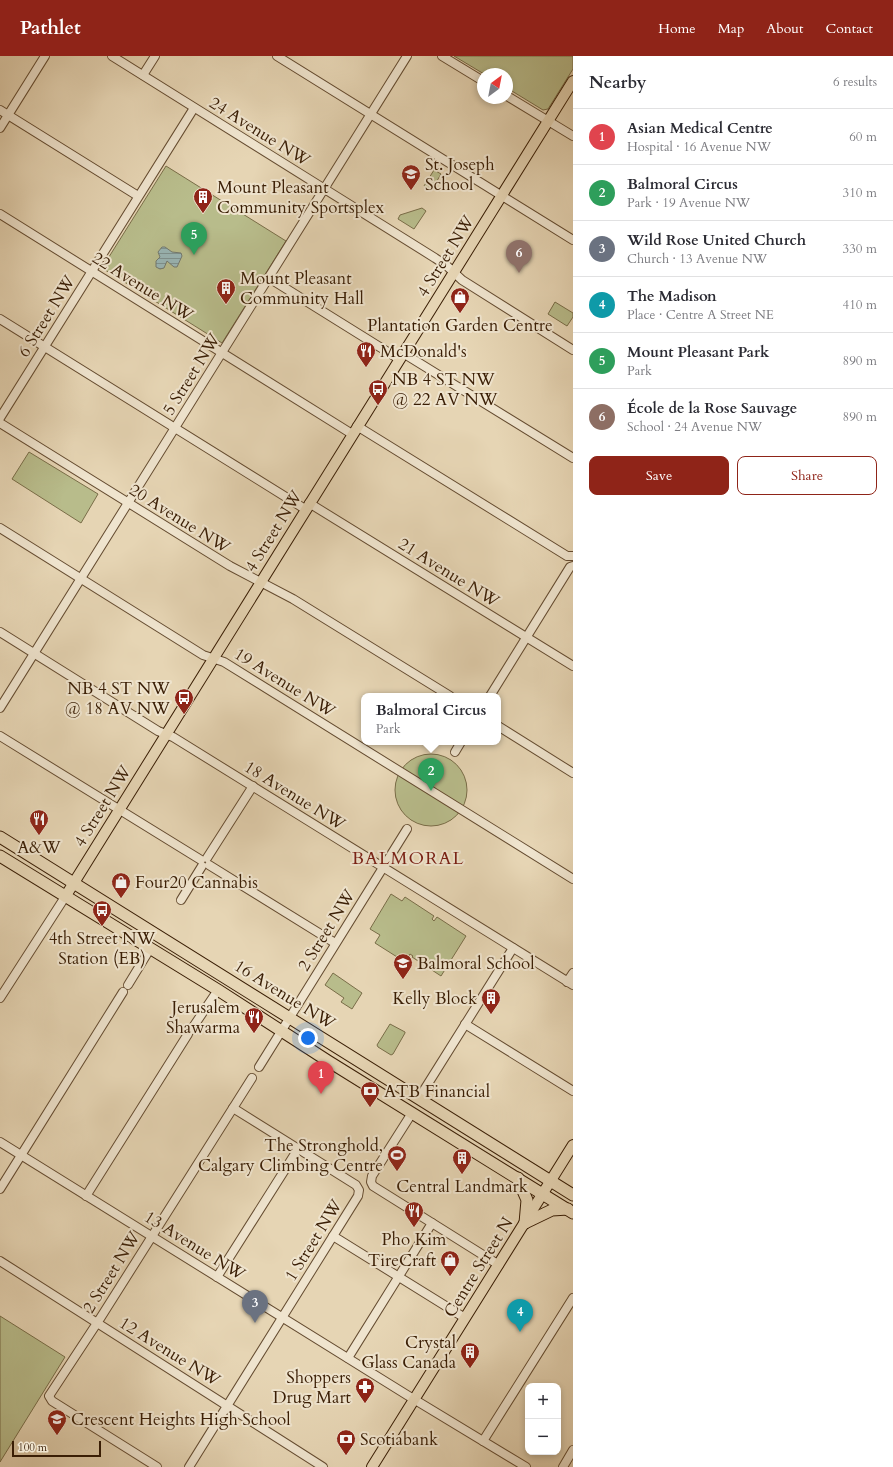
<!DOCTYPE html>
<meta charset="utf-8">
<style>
:root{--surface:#fff;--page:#f7f7f7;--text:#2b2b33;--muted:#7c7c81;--line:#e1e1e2;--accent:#8f2418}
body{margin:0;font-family:Cardo,serif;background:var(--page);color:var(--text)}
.controls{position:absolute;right:12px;bottom:12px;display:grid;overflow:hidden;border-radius:8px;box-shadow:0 2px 6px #0003}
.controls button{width:36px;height:36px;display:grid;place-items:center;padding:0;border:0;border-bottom:1px solid var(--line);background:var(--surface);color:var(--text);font:20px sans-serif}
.compass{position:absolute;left:477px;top:12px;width:36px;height:36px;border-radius:50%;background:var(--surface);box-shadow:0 2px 6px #0003;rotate:32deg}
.scale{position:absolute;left:12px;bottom:10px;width:89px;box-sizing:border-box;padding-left:4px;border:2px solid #3a1e05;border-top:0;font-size:11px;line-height:14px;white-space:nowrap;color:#3a1e05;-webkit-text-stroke:3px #efe4ce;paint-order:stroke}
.you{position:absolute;left:308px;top:982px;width:14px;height:14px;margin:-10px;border:3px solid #fff;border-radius:50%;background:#1a73e8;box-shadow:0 0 0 6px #1a73e833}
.badge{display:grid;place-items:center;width:26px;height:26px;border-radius:50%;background:var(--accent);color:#fff;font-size:13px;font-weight:700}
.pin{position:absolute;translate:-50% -33px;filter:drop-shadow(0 1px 2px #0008)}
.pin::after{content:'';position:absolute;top:21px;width:14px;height:12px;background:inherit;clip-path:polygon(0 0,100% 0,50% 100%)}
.popup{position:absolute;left:361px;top:637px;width:140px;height:52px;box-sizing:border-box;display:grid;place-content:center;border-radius:8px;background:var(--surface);filter:drop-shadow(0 1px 3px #0005);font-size:13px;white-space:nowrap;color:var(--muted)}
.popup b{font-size:15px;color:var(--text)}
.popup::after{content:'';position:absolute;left:50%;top:100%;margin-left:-8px;border:8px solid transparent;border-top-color:var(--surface)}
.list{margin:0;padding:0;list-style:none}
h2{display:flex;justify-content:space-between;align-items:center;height:52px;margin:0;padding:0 16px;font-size:17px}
h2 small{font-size:13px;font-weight:400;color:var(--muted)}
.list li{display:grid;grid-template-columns:26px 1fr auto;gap:12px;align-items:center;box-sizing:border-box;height:56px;padding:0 16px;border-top:1px solid var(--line)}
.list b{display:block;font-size:15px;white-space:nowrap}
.list p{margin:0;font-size:13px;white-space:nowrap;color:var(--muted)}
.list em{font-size:13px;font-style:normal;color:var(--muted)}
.actions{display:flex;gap:8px;padding:12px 16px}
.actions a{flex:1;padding:9px 0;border:1px solid var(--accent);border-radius:8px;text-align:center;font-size:14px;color:var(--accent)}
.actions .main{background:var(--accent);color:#fff}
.map{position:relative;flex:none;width:573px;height:1411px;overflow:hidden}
header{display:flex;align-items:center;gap:24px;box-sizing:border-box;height:56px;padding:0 20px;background:var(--accent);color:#fff}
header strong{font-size:19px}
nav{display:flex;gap:22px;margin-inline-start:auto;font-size:14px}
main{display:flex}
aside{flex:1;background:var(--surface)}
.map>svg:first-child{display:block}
</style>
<header>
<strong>Pathlet</strong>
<nav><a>Home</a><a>Map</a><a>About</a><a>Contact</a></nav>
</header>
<main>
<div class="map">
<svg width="573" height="1411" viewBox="0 0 573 1411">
<defs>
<pattern id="water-rules" width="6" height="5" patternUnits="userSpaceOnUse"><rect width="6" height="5" fill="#99b6b6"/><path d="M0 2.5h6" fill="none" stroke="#7e9392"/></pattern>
</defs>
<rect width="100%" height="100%" fill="#e6d5b4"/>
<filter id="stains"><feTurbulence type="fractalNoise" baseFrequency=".005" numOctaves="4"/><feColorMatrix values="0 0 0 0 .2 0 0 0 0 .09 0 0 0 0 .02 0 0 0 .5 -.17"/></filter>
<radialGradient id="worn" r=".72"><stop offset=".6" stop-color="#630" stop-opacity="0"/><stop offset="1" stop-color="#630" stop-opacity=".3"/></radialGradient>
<g fill="#b8bc8b" stroke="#796d48">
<polygon points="454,0 573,0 573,13 548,53 543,54 507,32 507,18 484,18"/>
<polygon points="166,110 286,185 222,287 102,212"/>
<polygon points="434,114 441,118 431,135 424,130"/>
<polygon points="422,152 426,155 414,173 398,163 400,159"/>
<polygon points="555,246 573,257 573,261 567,270 548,258"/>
<polygon points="29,396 98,438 81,467 12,423"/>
<circle cx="431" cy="734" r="36"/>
<polygon points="391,838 402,845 405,841 434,860 432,863 434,865 437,861 466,880 441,920 412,901 413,900 410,898 405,906 375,887 380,879 370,873"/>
<polygon points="333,917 362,937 352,953 341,946 344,942 325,929"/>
<polygon points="390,968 405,976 405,977 393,998 391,999 378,991 377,989"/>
<polygon points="0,1260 65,1301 0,1406"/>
</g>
<polygon fill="url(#water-rules)" stroke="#73796f" points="162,191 165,191 172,196 181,197 182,200 177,211 174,211 167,205 164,212 160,213 156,211 156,205 160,201 158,196"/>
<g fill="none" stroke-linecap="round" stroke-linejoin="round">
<g stroke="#654c31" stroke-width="10">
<g id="minor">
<polyline points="112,0 435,202 447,210 462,224 573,294"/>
<polyline points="277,0 573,184"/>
<polyline points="442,0 483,25"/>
<polyline points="143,19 155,0"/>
<polyline points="507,40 573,80"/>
<polyline points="0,54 138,140"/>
<polyline points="0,72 45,0"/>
<polyline points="0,158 352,378"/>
<polyline points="269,222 399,303"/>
<polyline points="0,263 305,453"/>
<polyline points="403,297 573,402"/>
<polyline points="0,362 194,52"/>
<polyline points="0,367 230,510 293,543 450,640"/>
<polyline points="357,370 567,500 573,500"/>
<polyline points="309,447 573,610"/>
<polyline points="0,472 203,599 224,606 573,823"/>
<polyline points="0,576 158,675 173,681 573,929"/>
<polyline points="490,640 570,511 573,510"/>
<polyline points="0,652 407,0"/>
<polyline points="498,670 573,717"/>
<polyline points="0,680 201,804"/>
<polyline points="455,696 461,686"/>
<polyline points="207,802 253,730"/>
<polyline points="209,809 335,887"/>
<polyline points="181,844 202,810"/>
<polyline points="567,926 573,917"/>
<polyline points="128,929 150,893"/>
<polyline points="0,942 65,841"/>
<polyline points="465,968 573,1035"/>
<polyline points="191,974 218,934"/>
<polyline points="259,1011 407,773"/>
<polyline points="419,1042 513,892"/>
<polyline points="412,1057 372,1120 371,1126 373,1130 499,1209"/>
<polyline points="0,1086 407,1339 526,1411"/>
<polyline points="0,1133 123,936"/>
<polyline points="86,1140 188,978"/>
<polyline points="333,1180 465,1262"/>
<polyline points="0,1205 323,1411"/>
<polyline points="217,1221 298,1093"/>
<polyline points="348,1302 432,1167"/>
<polyline points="483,1385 573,1242"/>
<polyline points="157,1411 52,1345 49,1340 101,1261 252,1022"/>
<polyline points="189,1411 358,1140 359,1134 356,1129 233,1052"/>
<polyline points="563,1411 573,1394"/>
</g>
</g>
<g stroke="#3a1e05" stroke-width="12">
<g id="major">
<polyline points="65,841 573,25"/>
<polyline points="372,1411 573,1089"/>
</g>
</g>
<g stroke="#3a1e05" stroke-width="13">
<g id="highway">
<polyline points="0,781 573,1139"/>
<polyline points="0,800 218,934 328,1005 573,1157"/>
<polyline points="518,1122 520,1128 527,1144 525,1167"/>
<polyline points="525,1167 552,1154 568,1153"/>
</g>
</g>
<use href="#minor" stroke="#efe4ce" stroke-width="8"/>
<use href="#major" stroke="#e6d5b4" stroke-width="10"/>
<use href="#highway" stroke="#e6d5b4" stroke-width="11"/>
</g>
<defs>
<g id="school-pin" transform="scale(1)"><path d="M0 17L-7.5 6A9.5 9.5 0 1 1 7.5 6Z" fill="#8f2418" stroke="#efe4ce"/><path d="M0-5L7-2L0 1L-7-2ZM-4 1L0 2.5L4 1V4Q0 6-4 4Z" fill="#fff"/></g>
<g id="building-pin" transform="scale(1)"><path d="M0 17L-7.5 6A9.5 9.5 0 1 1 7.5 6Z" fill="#8f2418" stroke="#efe4ce"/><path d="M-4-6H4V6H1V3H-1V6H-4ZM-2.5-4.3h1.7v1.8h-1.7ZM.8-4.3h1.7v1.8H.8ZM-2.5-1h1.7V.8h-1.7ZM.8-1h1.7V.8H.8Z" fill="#fff"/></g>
<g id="shop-pin" transform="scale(1)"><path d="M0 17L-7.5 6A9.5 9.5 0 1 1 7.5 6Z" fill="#8f2418" stroke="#efe4ce"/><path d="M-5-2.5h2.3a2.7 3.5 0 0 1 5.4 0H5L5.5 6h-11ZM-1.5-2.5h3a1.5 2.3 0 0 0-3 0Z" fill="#fff"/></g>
<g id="restaurant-pin" transform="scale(1)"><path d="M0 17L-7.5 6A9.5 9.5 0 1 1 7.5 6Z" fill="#8f2418" stroke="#efe4ce"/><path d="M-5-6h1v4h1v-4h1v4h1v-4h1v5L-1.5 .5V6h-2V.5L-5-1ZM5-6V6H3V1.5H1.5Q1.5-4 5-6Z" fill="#fff"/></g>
<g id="bus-pin" transform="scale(1)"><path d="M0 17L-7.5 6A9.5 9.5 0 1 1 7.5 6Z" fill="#8f2418" stroke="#efe4ce"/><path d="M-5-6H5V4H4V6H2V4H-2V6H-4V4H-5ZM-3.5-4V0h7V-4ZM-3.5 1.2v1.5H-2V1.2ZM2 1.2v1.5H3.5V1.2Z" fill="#fff"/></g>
<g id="bank-pin" transform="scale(1)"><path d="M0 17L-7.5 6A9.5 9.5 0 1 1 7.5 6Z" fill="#8f2418" stroke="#efe4ce"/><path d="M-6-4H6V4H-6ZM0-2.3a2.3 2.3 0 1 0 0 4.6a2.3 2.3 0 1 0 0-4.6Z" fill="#fff"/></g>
<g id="stadium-pin" transform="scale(1)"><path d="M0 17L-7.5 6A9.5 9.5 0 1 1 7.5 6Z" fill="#8f2418" stroke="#efe4ce"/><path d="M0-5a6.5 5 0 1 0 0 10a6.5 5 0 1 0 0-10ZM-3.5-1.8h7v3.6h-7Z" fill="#fff"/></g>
<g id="pharmacy-pin" transform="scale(1)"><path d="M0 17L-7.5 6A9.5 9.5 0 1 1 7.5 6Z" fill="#8f2418" stroke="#efe4ce"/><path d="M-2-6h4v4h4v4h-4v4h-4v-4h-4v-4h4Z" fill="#fff"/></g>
</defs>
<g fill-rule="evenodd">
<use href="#school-pin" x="411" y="118"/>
<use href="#building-pin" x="203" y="141"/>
<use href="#building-pin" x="226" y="232"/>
<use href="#shop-pin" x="460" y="241"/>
<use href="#restaurant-pin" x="366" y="295"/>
<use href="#bus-pin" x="378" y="333"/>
<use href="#bus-pin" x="184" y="642"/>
<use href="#restaurant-pin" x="39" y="763"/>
<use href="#shop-pin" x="121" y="826"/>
<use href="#bus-pin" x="102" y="854"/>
<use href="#school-pin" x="403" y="907"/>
<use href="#building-pin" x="491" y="942"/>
<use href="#restaurant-pin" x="254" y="961"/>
<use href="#bank-pin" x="370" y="1035"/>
<use href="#stadium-pin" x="397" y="1099"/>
<use href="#building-pin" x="462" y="1102"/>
<use href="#restaurant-pin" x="414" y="1155"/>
<use href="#shop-pin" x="450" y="1204"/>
<use href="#building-pin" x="470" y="1296"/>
<use href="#pharmacy-pin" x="365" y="1331"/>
<use href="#school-pin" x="57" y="1363"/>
<use href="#bank-pin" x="346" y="1383"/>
</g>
<g text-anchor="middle" stroke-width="4" stroke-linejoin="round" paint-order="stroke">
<g font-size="17" fill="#3a1e05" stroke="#efe4ce">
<text transform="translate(260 75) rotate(32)" y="6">24 Avenue NW</text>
<text transform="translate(445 200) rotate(-58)" y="6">4 Street NW</text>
<text transform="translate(143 230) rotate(32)" y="6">22 Avenue NW</text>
<text transform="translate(46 260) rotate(-58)" y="6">6 Street NW</text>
<text transform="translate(191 318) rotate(-58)" y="6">5 Street NW</text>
<text transform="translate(180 462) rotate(32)" y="6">20 Avenue NW</text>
<text transform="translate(273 475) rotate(-58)" y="6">4 Street NW</text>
<text transform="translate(449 516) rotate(32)" y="6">21 Avenue NW</text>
<text transform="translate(285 626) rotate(32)" y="6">19 Avenue NW</text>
<text transform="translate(295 739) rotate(32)" y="6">18 Avenue NW</text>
<text transform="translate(102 750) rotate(-58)" y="6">4 Street NW</text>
<text transform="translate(326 874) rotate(-58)" y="6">2 Street NW</text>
<text transform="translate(285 938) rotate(32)" y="6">16 Avenue NW</text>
<text transform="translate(313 1184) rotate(-58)" y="6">1 Street NW</text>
<text transform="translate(195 1189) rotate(32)" y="6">13 Avenue NW</text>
<text transform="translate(478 1211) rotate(-58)" y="6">Centre Street N</text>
<text transform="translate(111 1216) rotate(-58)" y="6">2 Street NW</text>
<text transform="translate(170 1295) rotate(32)" y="6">12 Avenue NW</text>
</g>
<g font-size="17" fill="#3a1e05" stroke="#efe4ce" text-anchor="start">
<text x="425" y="114">St. Joseph<tspan x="425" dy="20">School</tspan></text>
<text x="217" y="137">Mount Pleasant<tspan x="217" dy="20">Community Sportsplex</tspan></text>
<text x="240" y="228">Mount Pleasant<tspan x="240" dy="20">Community Hall</tspan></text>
<text x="460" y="275" text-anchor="middle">Plantation Garden Centre</text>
<text x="380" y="301">McDonald's</text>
<text x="392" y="329">NB 4 ST NW<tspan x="392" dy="20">@ 22 AV NW</tspan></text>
<text x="170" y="638" text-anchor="end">NB 4 ST NW<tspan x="170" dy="20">@ 18 AV NW</tspan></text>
<text x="39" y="797" text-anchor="middle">A&amp;W</text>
<text x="135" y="832">Four20 Cannabis</text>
<text x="102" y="888" text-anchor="middle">4th Street NW<tspan x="102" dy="20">Station (EB)</tspan></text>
<text x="417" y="913">Balmoral School</text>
<text x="477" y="948" text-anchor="end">Kelly Block</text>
<text x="240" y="957" text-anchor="end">Jerusalem<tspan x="240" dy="20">Shawarma</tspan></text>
<text x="384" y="1041">ATB Financial</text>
<text x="383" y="1095" text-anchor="end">The Stronghold,<tspan x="383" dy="20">Calgary Climbing Centre</tspan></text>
<text x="462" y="1136" text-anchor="middle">Central Landmark</text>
<text x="414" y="1189" text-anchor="middle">Pho Kim</text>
<text x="436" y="1210" text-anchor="end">TireCraft</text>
<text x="456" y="1292" text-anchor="end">Crystal<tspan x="456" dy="20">Glass Canada</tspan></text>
<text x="351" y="1327" text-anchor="end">Shoppers<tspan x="351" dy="20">Drug Mart</tspan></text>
<text x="71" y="1369">Crescent Heights High School</text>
<text x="360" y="1389">Scotiabank</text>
</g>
<g font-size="18" letter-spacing="1" fill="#7a1f14" stroke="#efe4ce">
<text x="408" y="808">BALMORAL</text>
</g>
</g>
<rect width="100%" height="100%" filter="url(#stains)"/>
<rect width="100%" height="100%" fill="url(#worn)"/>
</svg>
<div class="controls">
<button>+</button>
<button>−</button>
</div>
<svg class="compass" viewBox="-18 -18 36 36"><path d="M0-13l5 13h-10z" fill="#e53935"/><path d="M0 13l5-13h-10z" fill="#7c7c81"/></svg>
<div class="scale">100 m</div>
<div class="you"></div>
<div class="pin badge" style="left:321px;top:1038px;background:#e0444e">1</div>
<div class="pin badge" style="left:431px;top:735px;background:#2e9e5b">2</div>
<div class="popup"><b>Balmoral Circus</b>Park</div>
<div class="pin badge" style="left:255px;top:1267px;background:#6b7280">3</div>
<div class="pin badge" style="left:520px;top:1276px;background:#0f9aa8">4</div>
<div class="pin badge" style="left:194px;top:199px;background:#2e9e5b">5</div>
<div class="pin badge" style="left:519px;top:217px;background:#8d6e63">6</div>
</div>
<aside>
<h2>Nearby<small>6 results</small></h2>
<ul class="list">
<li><span class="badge" style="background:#e0444e">1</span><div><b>Asian Medical Centre</b><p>Hospital · 16 Avenue NW</p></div><em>60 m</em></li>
<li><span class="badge" style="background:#2e9e5b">2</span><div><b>Balmoral Circus</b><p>Park · 19 Avenue NW</p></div><em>310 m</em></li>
<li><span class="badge" style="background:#6b7280">3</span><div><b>Wild Rose United Church</b><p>Church · 13 Avenue NW</p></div><em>330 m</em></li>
<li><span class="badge" style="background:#0f9aa8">4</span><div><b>The Madison</b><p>Place · Centre A Street NE</p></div><em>410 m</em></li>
<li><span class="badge" style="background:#2e9e5b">5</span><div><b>Mount Pleasant Park</b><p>Park</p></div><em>890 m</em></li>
<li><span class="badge" style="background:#8d6e63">6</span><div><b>École de la Rose Sauvage</b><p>School · 24 Avenue NW</p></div><em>890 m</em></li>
</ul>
<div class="actions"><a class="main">Save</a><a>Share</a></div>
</aside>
</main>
